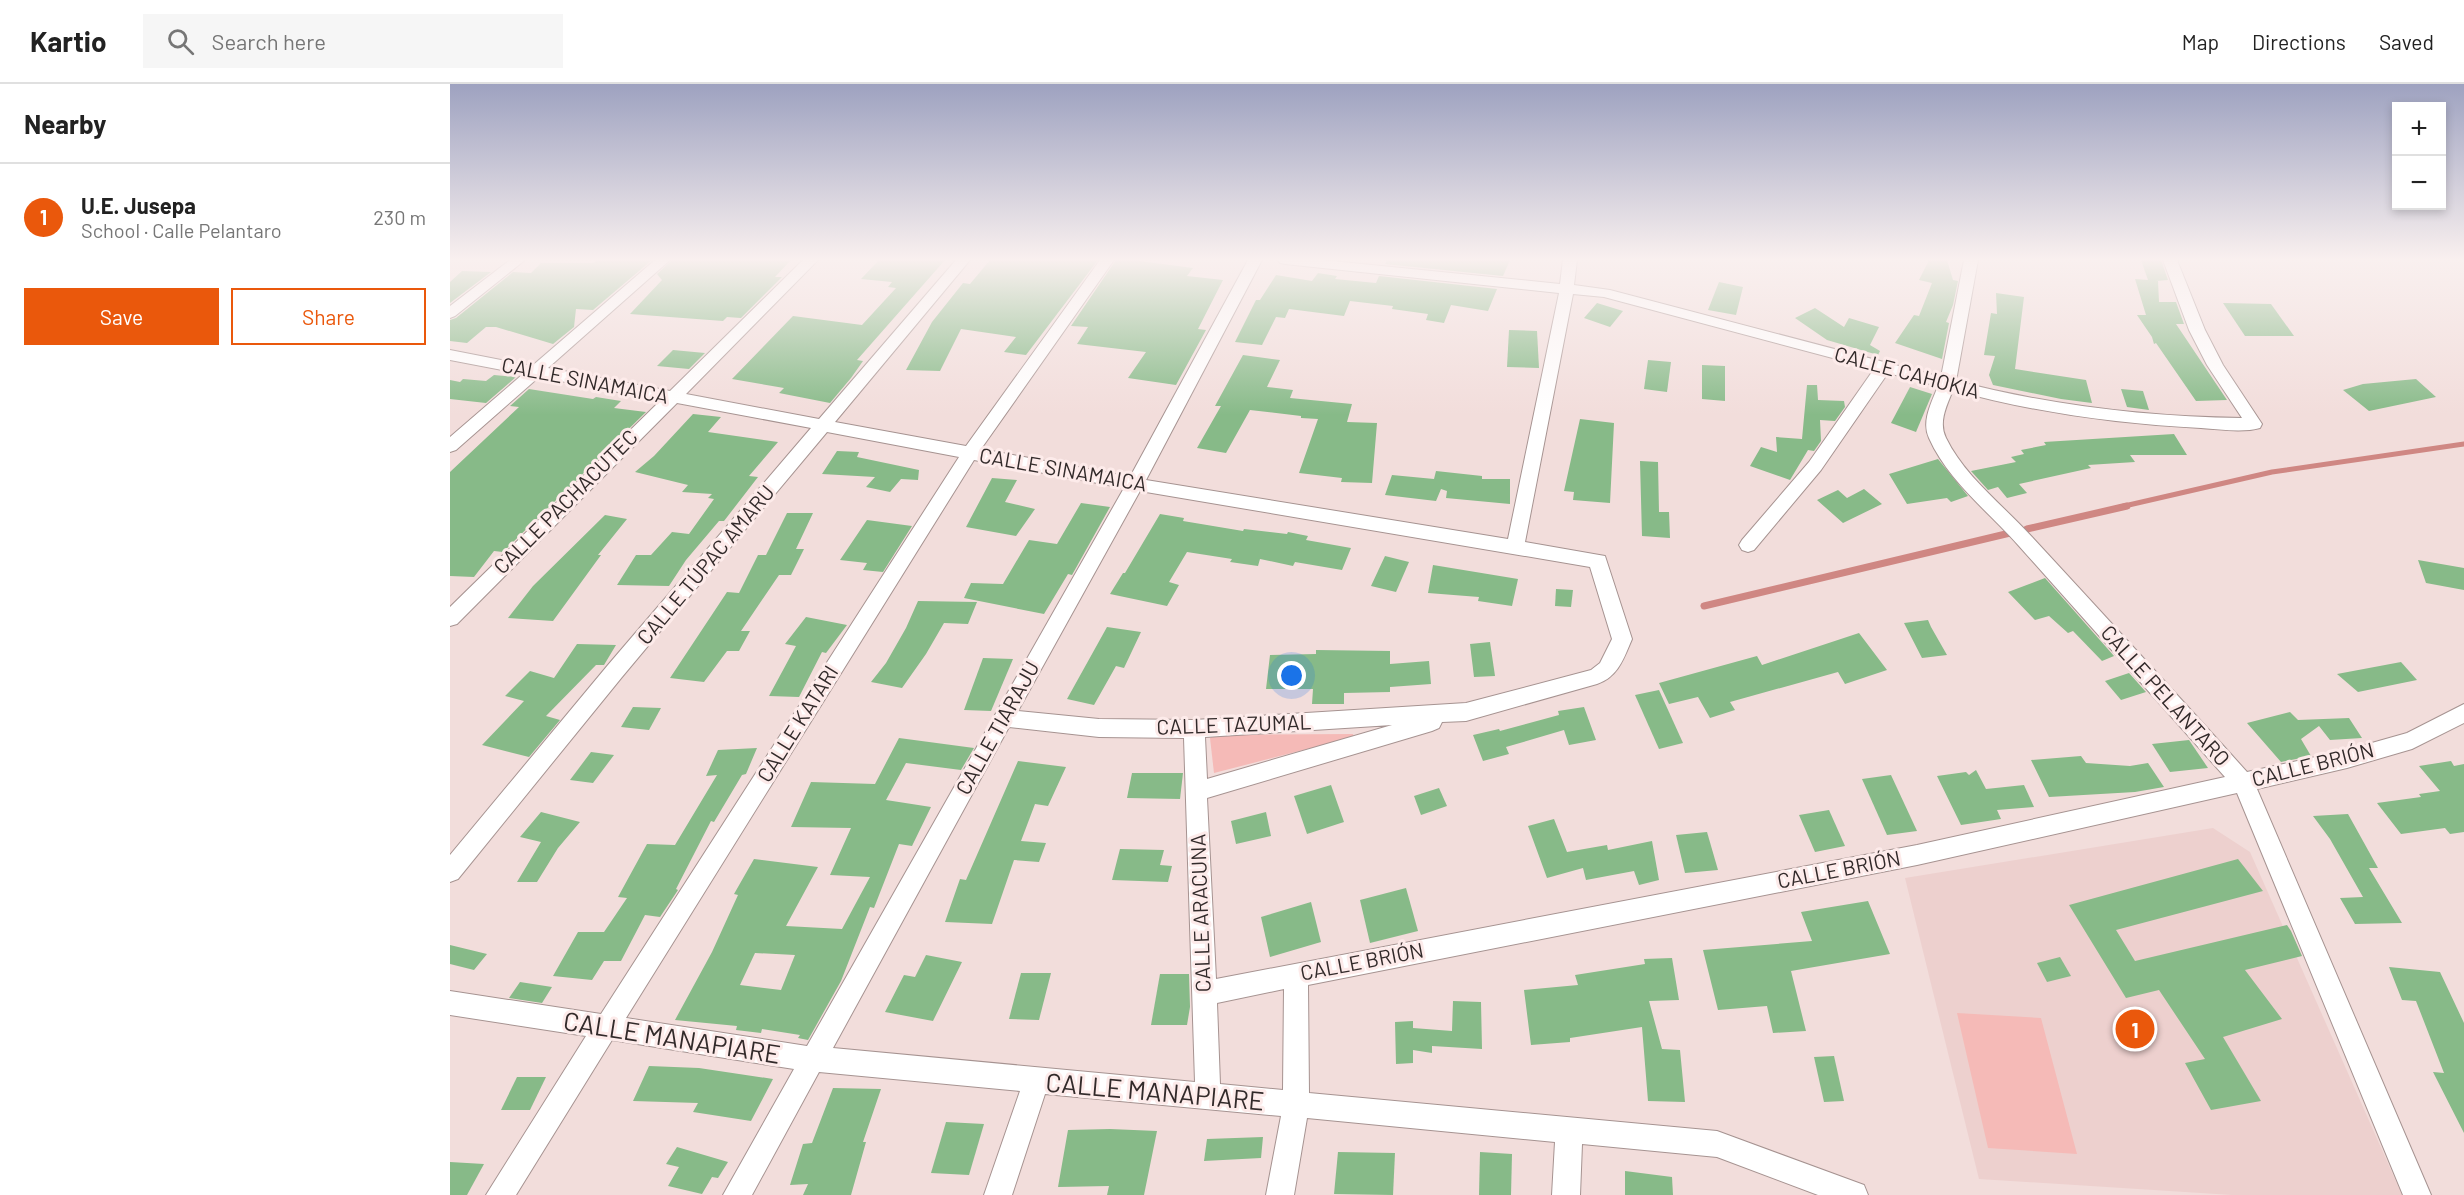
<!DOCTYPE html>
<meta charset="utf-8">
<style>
:root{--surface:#fff;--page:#f6f6f6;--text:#222;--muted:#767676;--line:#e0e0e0;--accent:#ea580c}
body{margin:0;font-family:Barlow,sans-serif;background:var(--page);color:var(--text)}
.controls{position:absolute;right:18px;top:18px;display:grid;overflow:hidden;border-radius:0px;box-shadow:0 3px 9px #0003}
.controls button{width:54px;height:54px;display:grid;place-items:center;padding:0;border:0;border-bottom:2px solid var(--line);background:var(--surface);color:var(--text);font:30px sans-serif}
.you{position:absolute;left:842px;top:592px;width:21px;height:21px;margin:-15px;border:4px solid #fff;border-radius:50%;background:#1a73e8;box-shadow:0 0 0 9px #1a73e833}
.badge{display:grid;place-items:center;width:39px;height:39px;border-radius:50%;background:var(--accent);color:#fff;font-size:20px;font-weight:700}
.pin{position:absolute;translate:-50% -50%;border:3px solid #fff;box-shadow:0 2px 6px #0006}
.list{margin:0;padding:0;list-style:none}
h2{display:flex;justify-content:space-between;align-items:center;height:78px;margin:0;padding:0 24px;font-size:26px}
h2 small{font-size:20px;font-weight:400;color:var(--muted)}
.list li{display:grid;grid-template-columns:39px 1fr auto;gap:18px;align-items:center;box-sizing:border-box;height:108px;padding:0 24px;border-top:2px solid var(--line)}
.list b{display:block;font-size:22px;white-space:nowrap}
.list p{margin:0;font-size:20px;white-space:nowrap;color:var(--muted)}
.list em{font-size:20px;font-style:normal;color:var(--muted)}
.actions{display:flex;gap:12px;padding:18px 24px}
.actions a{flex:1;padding:14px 0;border:2px solid var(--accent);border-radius:0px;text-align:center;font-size:21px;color:var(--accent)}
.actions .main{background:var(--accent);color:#fff}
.icon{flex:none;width:33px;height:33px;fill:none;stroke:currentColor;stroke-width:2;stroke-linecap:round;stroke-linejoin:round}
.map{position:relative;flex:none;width:2014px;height:1111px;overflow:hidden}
header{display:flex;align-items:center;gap:36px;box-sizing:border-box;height:84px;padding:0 30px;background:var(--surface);border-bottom:2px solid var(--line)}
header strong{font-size:28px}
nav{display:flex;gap:33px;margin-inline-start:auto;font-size:21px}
.search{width:420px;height:54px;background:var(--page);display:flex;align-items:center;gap:15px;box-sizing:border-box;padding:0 21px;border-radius:0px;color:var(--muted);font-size:22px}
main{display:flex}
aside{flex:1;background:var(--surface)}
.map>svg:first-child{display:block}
</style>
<header>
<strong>Kartio</strong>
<div class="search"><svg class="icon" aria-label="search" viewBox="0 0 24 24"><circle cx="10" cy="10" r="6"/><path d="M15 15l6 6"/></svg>Search here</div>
<nav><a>Map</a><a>Directions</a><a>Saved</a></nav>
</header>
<main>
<aside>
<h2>Nearby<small></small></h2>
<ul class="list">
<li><span class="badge">1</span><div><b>U.E. Jusepa</b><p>School · Calle Pelantaro</p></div><em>230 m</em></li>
</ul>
<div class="actions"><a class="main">Save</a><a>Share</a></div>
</aside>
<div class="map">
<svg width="2014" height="1111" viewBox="0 0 2014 1111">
<rect width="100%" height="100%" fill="#f2dddb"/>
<polygon fill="#edd0ce" points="1763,744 1800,768 1952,1111 1782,1111 1529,1095 1455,794"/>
<g fill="#f5bab7">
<polygon points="903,650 904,653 764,689 760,654 763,651"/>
<polygon points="1507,929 1591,934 1627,1070 1538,1064"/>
</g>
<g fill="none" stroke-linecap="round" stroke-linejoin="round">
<polyline stroke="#cf8783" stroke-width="5" points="1670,423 1822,388 2014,360"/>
<g stroke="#cf8783" stroke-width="7">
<polyline points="1577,445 1677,422"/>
<polyline points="1254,522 1560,449"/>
</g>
</g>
<g fill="#87ba88" fill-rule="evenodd">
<polygon points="147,176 202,176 143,226 126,225 124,243 103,260 46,243 36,243 17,259 0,257 0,236 6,234 63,188 81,189 91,179 143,179"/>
<polygon points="222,176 341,176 325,193 332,193 291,234 277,233 273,237 180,230 212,196 207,190"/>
<polygon points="429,176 495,176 407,276 413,277 401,294 380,319 329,309 334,304 282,295 343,232 412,241 446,204 438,203 442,198 411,195"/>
<polygon points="540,176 648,176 576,271 554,268 566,253 511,245 490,287 456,286 482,238 513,199 520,200"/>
<polygon points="666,176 682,176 743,184 737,192 773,196 748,245 756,246 726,301 678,294 696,268 627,260 638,243 621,242"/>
<polygon points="937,176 1060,176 1053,192 935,180"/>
<polygon points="1479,176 1497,176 1503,196 1508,197 1503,221 1496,238 1499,239 1492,275 1445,259 1464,231 1469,232 1482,199 1469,196"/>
<polygon points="1691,176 1711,176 1718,196 1706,197 1708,197 1709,218 1726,218 1734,240 1726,240 1777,316 1746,317 1706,259 1704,260 1702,253 1687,231 1696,231 1685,195 1698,196"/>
<polygon points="12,187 41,188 0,219 0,198"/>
<polygon points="868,189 887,192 885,195 926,199 929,192 1047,205 1038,227 1001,221 994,239 976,236 978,230 942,225 943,222 900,217 894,232 839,225 835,234 826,233 812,261 785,258 806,216 810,216 826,191 862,197"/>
<polygon points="1269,198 1293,203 1286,231 1258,226"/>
<polygon points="1546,209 1574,213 1565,285 1636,296 1642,319 1611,315 1543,301 1539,291 1545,272 1534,271 1541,229 1547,230"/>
<polygon points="1147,219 1173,227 1160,243 1134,234"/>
<polygon points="1773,219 1821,220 1844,252 1795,252"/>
<polygon points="1365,224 1394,243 1399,234 1429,243 1420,261 1430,267 1428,271 1377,256 1345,234"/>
<polygon points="1059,246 1087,247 1089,284 1057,283"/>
<polygon points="223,266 255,269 239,285 207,282"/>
<polygon points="793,271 830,276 817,303 843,306 840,314 902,320 897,338 927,339 922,399 891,398 892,394 849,389 868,335 851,334 851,332 800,326 776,369 747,364 771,322 765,322"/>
<polygon points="1198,276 1221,278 1217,308 1194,305"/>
<polygon points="1252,281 1275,282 1275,317 1252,315"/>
<polygon points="44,291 66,293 36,319 0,315 0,296 10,298 13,295 36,297"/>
<polygon points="1966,295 1986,313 1919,327 1893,306 1913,300"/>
<polygon points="1357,301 1367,301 1368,316 1394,317 1395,323 1385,337 1370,336 1371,357 1364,367 1358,366 1340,396 1300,382 1311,363 1327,368 1326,353 1352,355"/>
<polygon points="1460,303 1482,310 1466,348 1441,339"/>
<polygon points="79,305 143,315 146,313 171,317 164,324 196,328 53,468 44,467 24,493 0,492 0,388 69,323 60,322"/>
<polygon points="1671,305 1693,307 1699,326 1677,323"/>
<polygon points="243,330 271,333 258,348 328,358 299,392 308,393 274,437 269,437 236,476 219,502 167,501 186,471 201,471 222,448 239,450 264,415 258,414 262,410 232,408 238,401 185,388 204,372"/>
<polygon points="1130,335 1164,339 1160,419 1123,416 1124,408 1114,407"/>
<polygon points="1724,350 1737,371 1680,371 1685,378 1638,381 1641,384 1569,400 1577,409 1557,414 1548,403 1538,406 1521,387 1566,378 1561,373 1574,370 1571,366 1596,361 1594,358"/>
<polygon points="387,367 409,368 407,373 469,386 468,396 451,395 440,408 416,403 425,393 372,390"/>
<polygon points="1488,375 1518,412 1501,418 1497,414 1457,420 1439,390"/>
<polygon points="1190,377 1208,378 1209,428 1219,428 1220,454 1192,452"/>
<polygon points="986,387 1032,392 1032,395 1060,395 1060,420 996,414 997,407 991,405 986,417 935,411 942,391 984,395"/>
<polygon points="542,394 567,396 555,418 585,425 566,452 516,443"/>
<polygon points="1414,405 1432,420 1393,439 1367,416 1388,406 1397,414"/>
<polygon points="631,419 660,423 622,491 618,490 594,530 514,514 521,499 553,500 579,456 607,460"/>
<polygon points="337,429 363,429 346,465 354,465 341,491 329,491 291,547 300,547 289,567 277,567 254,598 220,594 277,508 289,509 308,471 316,471"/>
<polygon points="710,430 734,434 733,437 793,447 794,445 837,450 838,448 858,452 856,456 901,464 892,486 845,478 843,482 810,475 808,482 780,478 782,475 737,468 719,498 729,501 717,522 660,510 673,489 675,489"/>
<polygon points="155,431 177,435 148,471 151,471 103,537 58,534 83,502"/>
<polygon points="417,436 462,442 433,488 413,486 417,479 390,476"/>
<polygon points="935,472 959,478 946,508 921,502"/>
<polygon points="1968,476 2014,484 2014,506 1976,499"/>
<polygon points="983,481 1068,495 1062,522 1028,517 1029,513 978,509"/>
<polygon points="1595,494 1619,521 1664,572 1652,577 1623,547 1618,549 1599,532 1585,536 1558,508"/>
<polygon points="1106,505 1123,506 1121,523 1105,522"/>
<polygon points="468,517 527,518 518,540 494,539 476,570 452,604 421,598 436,579 456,544"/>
<polygon points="356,533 397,541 376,569 372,568 349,613 319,612 346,562 335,560"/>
<polygon points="1478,536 1481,543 1497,571 1472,574 1454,539"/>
<polygon points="657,543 691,548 674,584 666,582 644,621 617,615"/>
<polygon points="1409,549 1437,586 1395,600 1388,588 1280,618 1285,626 1260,634 1248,613 1219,620 1209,599 1307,572 1312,581"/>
<polygon points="1040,558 1045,592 1024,593 1020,560"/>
<polygon points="127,560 166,561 154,581 146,581 96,632 110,636 79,673 32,661 74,617 55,612 80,587 104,594"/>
<polygon points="866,566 940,567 940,580 979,577 981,600 940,603 940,608 894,609 894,620 862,620 863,605 816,605 820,571 866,570"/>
<polygon points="533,574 563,575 541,627 514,626"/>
<polygon points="1951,578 1967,596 1908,608 1887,590"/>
<polygon points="1679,589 1696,608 1671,616 1655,597"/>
<polygon points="1209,606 1233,659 1209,665 1185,611"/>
<polygon points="183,623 211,624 199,646 171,643"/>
<polygon points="1134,623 1146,656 1119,661 1114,646 1056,663 1059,670 1033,677 1023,651 1049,645 1050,647 1109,631 1108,627"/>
<polygon points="1840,628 1848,636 1899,634 1912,654 1880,656 1869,642 1851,655 1861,672 1831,678 1797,639"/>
<path d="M449 654 524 664 511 686 456 679 436 716 481 723 462 762 449 760 424 824 420 823 391 897 358 956 348 954 350 951 312 945 311 949 286 946 287 942 225 936 262 868 288 811 284 810 304 775 368 783 336 842 392 845 420 793 380 791 401 744 341 743 361 698 425 700ZM305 869 345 871 331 906 290 901Z"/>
<polygon points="1739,656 1758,684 1720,688 1702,660"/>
<polygon points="307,664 296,690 292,691 264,738 261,737 226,805 228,806 210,833 195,831 171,877 154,877 142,896 103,892 128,848 154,848 177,814 168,813 197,760 225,761 267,691 256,692 268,666"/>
<polygon points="141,668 164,671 143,699 120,696"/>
<polygon points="1631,672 1636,679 1680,682 1698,679 1714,703 1685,708 1599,713 1581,676"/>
<polygon points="568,677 616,683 598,722 585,720 571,757 596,759 589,778 564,776 542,840 495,838 510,795 516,796"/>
<polygon points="2001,677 2004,682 2014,680 2014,748 2000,750 1995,744 1951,750 1927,719 1971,713 1969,710 1990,707 1969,682"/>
<polygon points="1526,686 1536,705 1574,701 1584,723 1547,726 1551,735 1511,741 1487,692 1516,688 1519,691"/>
<polygon points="682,689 733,689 730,715 677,714"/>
<polygon points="1441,691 1467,747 1437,751 1412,695"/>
<polygon points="881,701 894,738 857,750 844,712"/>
<polygon points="989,704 997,722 971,731 964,712"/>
<polygon points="1379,726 1395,762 1365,768 1349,731"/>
<polygon points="91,728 130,738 108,764 87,798 67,798 91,758 70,753"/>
<polygon points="816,728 821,752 786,760 781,737"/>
<polygon points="1898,730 1928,784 1919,784 1952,839 1905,840 1890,814 1913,813 1880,755 1863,732"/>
<polygon points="1104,735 1117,768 1157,761 1158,766 1202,757 1209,796 1189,801 1184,787 1136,796 1133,784 1097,794 1078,742"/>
<polygon points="1257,748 1268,786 1235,789 1226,751"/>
<polygon points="670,765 714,766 710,781 722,782 718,798 662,796"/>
<polygon points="1788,775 1813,807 1666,846 1685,877 1837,841 1841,847 1852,872 1795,886 1832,935 1773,953 1811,1017 1761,1026 1735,979 1755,975 1709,906 1676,914 1619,821"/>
<polygon points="956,804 968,847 920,859 910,816"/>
<polygon points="1418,817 1440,870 1341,887 1356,947 1323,949 1317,922 1268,926 1253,866 1362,857 1351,828"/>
<polygon points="861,818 871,858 820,873 811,833"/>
<polygon points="0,861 37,870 24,886 0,880"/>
<polygon points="476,871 512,878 483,937 435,928 454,891 465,893"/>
<polygon points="1610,873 1621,892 1597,898 1587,879"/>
<polygon points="1222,874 1229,916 1199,917 1212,965 1230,966 1235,1018 1198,1017 1192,943 1120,954 1120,958 1081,961 1074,906 1128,901 1125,891 1195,880 1194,875"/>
<polygon points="1939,883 1990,888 2014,939 2014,1049 1983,988 1994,989 1966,917 1952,916"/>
<polygon points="571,889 601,889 589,936 559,935"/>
<polygon points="710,890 739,890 740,923 737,941 701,941"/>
<polygon points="70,898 102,903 92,919 59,914"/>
<polygon points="1003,917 1031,918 1032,965 982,962 982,969 963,966 963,979 946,980 945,938 963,937 963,944 1002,947"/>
<polygon points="1384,972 1394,1017 1374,1018 1364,973"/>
<polygon points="199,982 249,984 323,995 301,1037 243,1028 248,1019 183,1017"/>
<polygon points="67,993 96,993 80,1026 51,1026"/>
<polygon points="383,1004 431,1005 413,1058 416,1058 401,1111 353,1111 358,1100 340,1101 353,1060 362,1059"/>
<polygon points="496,1038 534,1040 519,1091 481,1089"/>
<polygon points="660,1045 707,1047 694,1111 657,1111 659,1102 608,1103 618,1046"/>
<polygon points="813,1053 811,1074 754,1077 757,1055"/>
<polygon points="227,1063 278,1078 268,1094 262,1093 252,1110 218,1102 229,1083 216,1080"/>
<polygon points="888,1068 945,1069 943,1111 884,1110"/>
<polygon points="1030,1068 1062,1070 1061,1111 1029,1111"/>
<polygon points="0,1078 34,1080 17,1111 0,1111"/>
<polygon points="1175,1087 1222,1093 1223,1111 1175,1111"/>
</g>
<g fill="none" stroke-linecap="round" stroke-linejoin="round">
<g stroke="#a69391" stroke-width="2">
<g id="street">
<polygon points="60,176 75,176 5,232 0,234 0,222"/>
<path d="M205 176H220L98 284 220 307 353 176H368L236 310 369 335 506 176H520L385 338 516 362 650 176H664L531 365 680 393 798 176H812L696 396 1058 455 1109 209 835 180 830 179 828 176H872L1110 200 1113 176H1127L1124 201 1160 206 1491 293 1514 176H1528L1506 297C1599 321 1696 333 1792 334L1757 281 1739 246 1713 176H1727L1755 246 1773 281 1812 340 1810 344C1792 349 1769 345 1751 344 1667 340 1583 328 1503 306 1497 321 1488 338 1496 354 1515 393 1553 421 1582 453 1654 531 1726 609 1797 688L1897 666 1957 649 2014 620V639L1962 665 1897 684 1807 705 1981 1111H1953L1787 709 1467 781 858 901 859 1009 1267 1047 1414 1101 1418 1111H1368L1267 1073 1132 1060 1130 1111H1102L1105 1058 857 1034 844 1111H816L831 1032 595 1010 562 1111H534L570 1007 369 988 302 1111H273L344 985 162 956 66 1111H36L136 952 0 931V907L151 930 509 373 377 348 172 593 8 795 0 798V771L158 581 361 344 227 319 7 540 0 542V523L211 316 89 293 6 366 0 368V353L73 290 0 276V266L82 282ZM1123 210 1154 213 1424 285 1359 378 1292 456 1289 461 1292 466 1298 468 1304 466 1371 386 1438 289 1488 302C1482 318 1471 337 1479 354 1498 397 1539 428 1569 462 1638 539 1706 616 1775 693L1467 761 766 895 757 714 982 647 989 644 992 638 1016 637 1147 600C1168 593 1174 574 1182 555L1155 472 1075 458ZM524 376 674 404 357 962 176 934ZM690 407 1140 483 1162 555 1150 579 1141 586 1016 619 744 636 649 635 568 627ZM942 641 757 695 755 653ZM559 643 649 653 734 654 745 998 383 964ZM834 905 833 1006 770 1000 767 919Z"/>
</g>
</g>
<use href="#street" fill="#fff" fill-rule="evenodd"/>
</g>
<linearGradient id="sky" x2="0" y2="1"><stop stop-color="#9ea2c0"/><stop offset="0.53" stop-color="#f9f0ef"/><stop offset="1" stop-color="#f9f0ef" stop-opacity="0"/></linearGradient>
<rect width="2014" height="331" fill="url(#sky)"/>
<g text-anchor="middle" stroke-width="6" stroke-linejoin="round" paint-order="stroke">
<g font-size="21" fill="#322a2a" stroke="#fdebea">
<text transform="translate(1457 289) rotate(15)" y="7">CALLE CAHOKIA</text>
<text transform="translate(135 297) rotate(11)" y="7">CALLE SINAMAICA</text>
<text transform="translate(613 386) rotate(10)" y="7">CALLE SINAMAICA</text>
<text transform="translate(116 418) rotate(-45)" y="7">CALLE PACHACUTEC</text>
<text transform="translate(256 481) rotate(-50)" y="7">CALLE TÚPAC AMARU</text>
<text transform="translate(1715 612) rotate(48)" y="7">CALLE PELANTARO</text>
<text transform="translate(348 640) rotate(-58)" y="7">CALLE KATARI</text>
<text transform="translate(784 641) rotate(-2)" y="7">CALLE TAZUMAL</text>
<text transform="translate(548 644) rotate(-61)" y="7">CALLE TIARAJU</text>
<text transform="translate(1863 681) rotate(-14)" y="7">CALLE BRIÓN</text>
<text transform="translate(1389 786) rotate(-11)" y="7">CALLE BRIÓN</text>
<text transform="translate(751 829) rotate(-92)" y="7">CALLE ARACUNA</text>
<text transform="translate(912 878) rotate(-11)" y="7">CALLE BRIÓN</text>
</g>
<g font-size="26" fill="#322a2a" stroke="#fdebea">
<text transform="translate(222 954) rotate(9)" y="9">CALLE MANAPIARE</text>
<text transform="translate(705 1008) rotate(5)" y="9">CALLE MANAPIARE</text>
</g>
</g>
</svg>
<div class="controls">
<button>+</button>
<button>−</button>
</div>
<div class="you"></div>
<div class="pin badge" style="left:1685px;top:945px">1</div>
</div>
</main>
